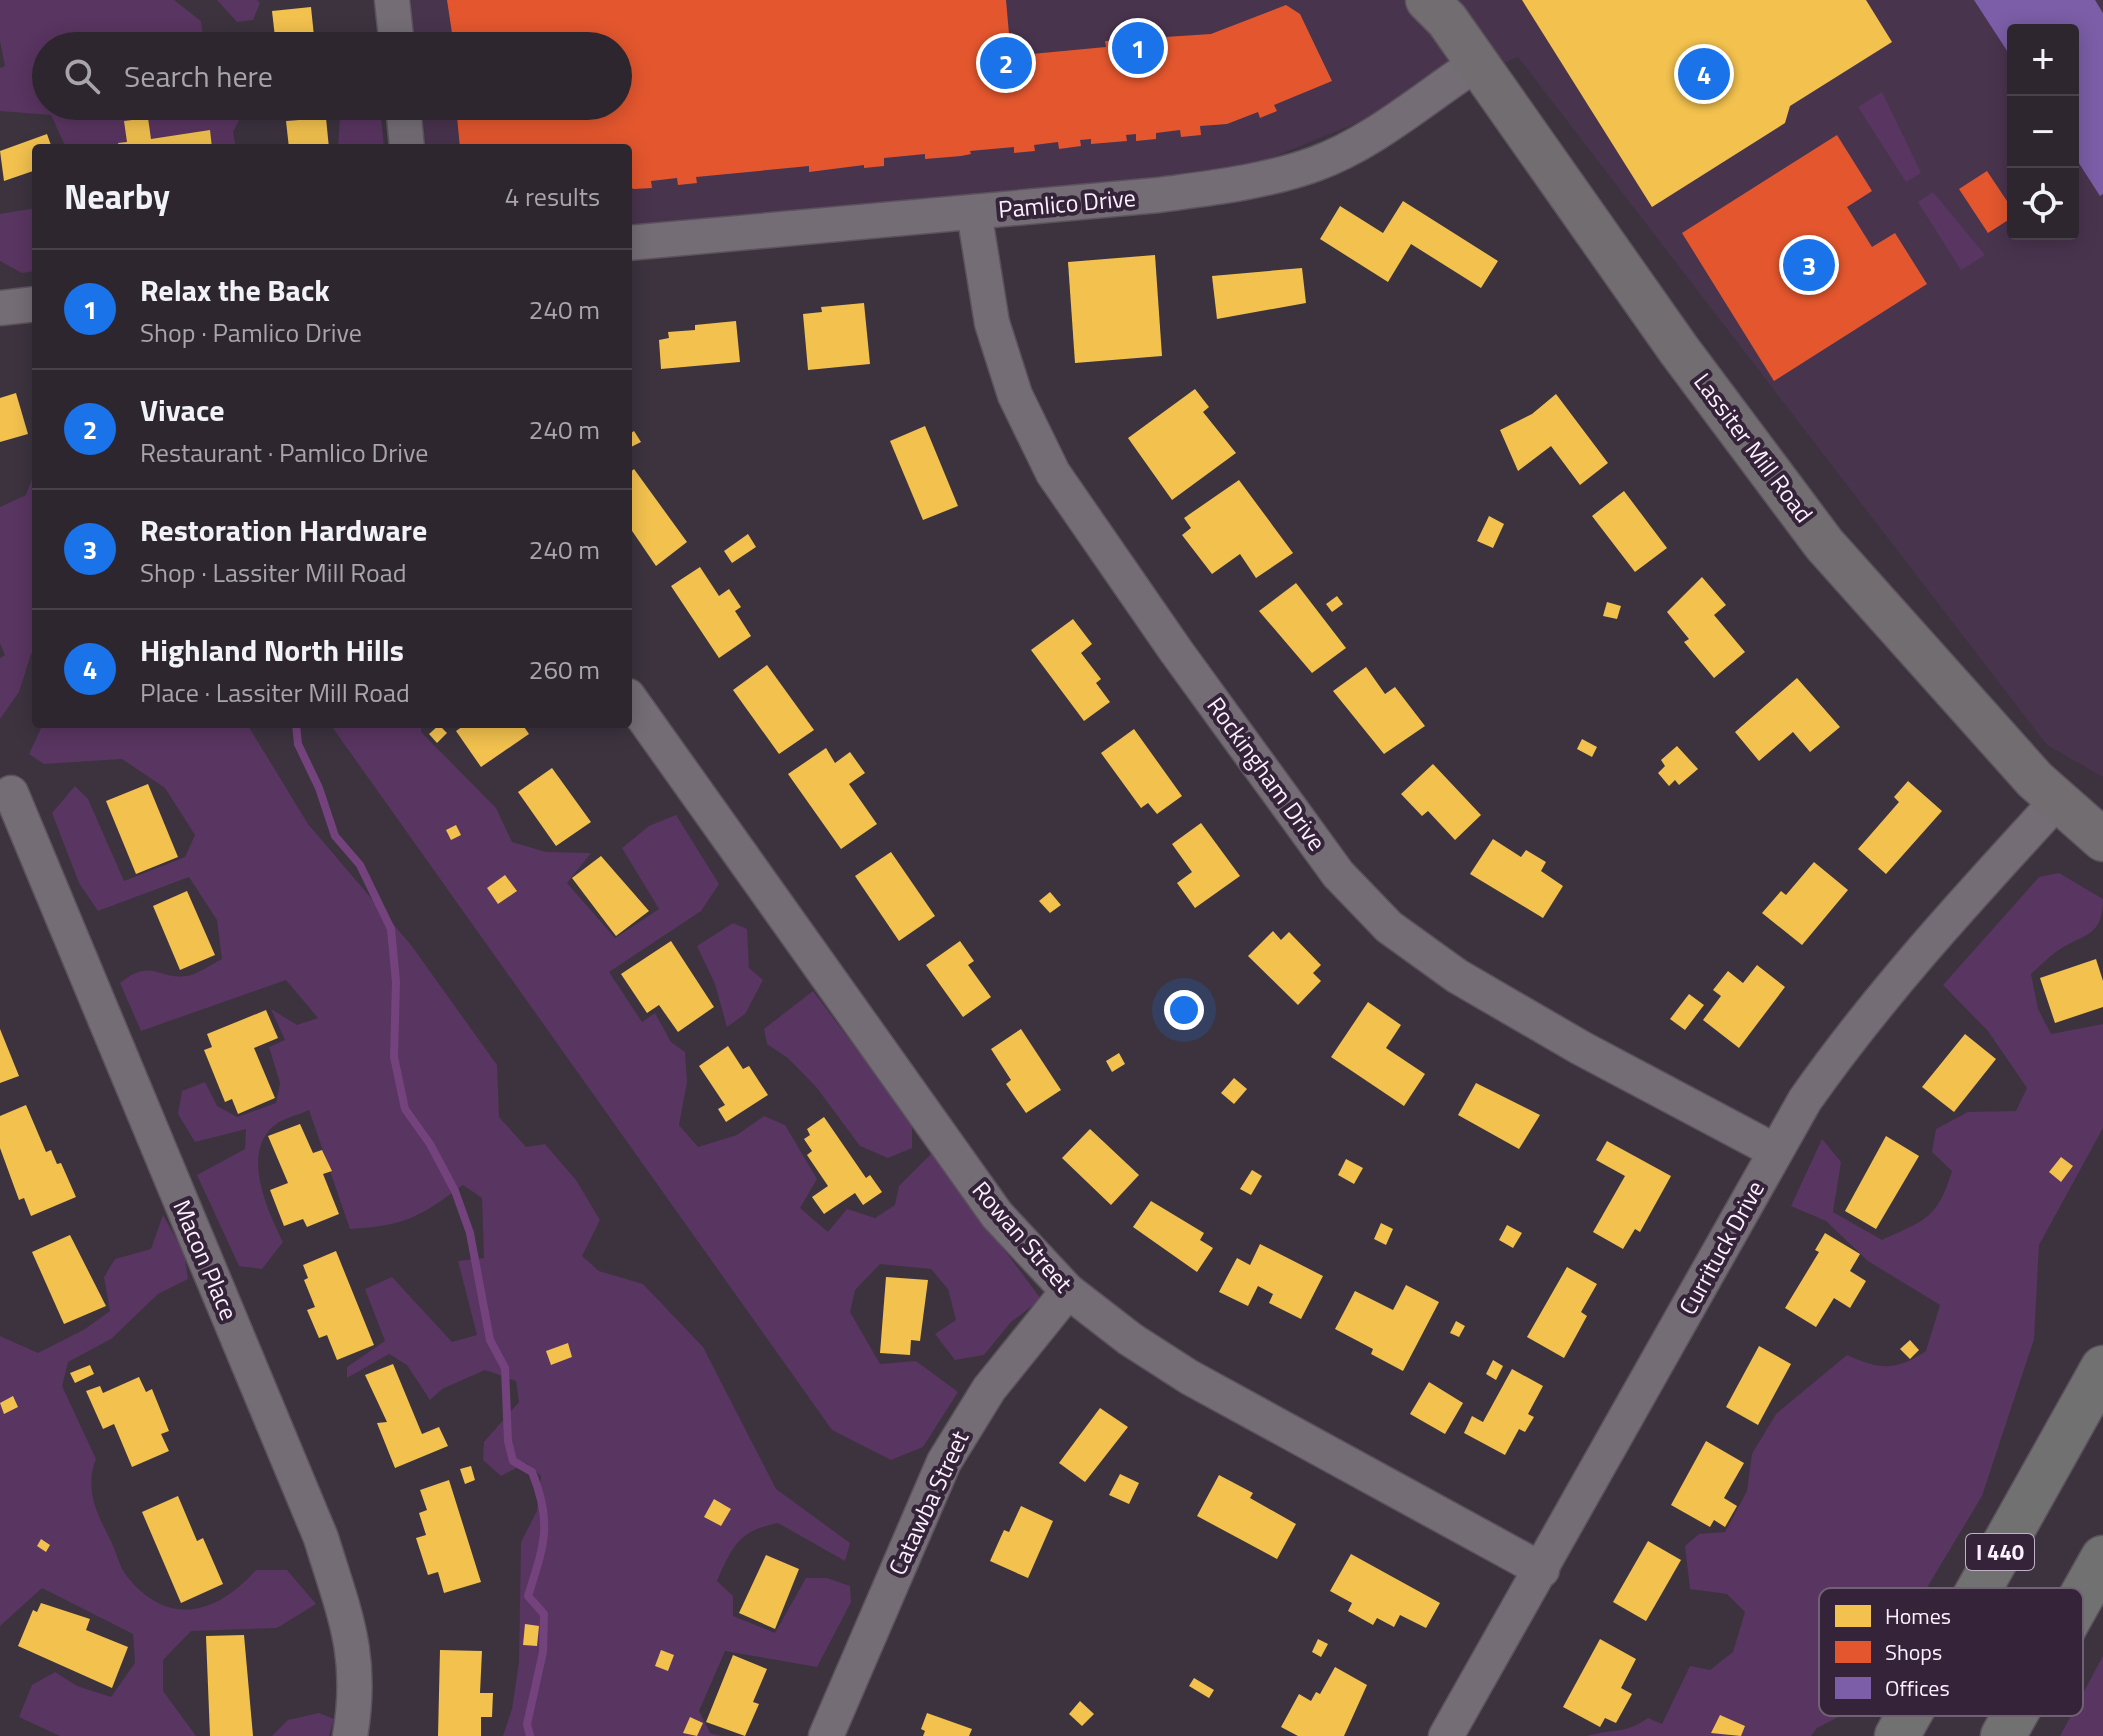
<!DOCTYPE html>
<meta charset="utf-8">
<style>
:root{--surface:#2d262e;--page:#352e36;--text:#f1f3f6;--muted:#a7a5aa;--line:#48434a;--accent:#1a73e8}
body{margin:0;font-family:"Titillium Web",sans-serif;background:var(--page);color:var(--text)}
.controls{position:absolute;right:24px;top:24px;display:grid;overflow:hidden;border-radius:8px;box-shadow:0 4px 20px #0003}
.controls button{width:72px;height:72px;display:grid;place-items:center;padding:0;border:0;border-bottom:2px solid var(--line);background:var(--surface);color:var(--text);font:40px sans-serif}
.you{position:absolute;left:1184px;top:1010px;width:28px;height:28px;margin:-20px;border:6px solid #fff;border-radius:50%;background:#1a73e8;box-shadow:0 0 0 12px #1a73e833}
.badge{display:grid;place-items:center;width:52px;height:52px;border-radius:50%;background:var(--accent);color:#fff;font-size:26px;font-weight:700}
.pin{position:absolute;translate:-50% -50%;border:4px solid #fff;box-shadow:0 2px 8px #0006}
.list{margin:0;padding:0;list-style:none}
h2{display:flex;justify-content:space-between;align-items:center;height:104px;margin:0;padding:0 32px;font-size:34px}
h2 small{font-size:26px;font-weight:400;color:var(--muted)}
.list li{display:grid;grid-template-columns:52px 1fr auto;gap:24px;align-items:center;box-sizing:border-box;height:120px;padding:0 32px;border-top:2px solid var(--line)}
.list b{display:block;font-size:30px;white-space:nowrap}
.list p{margin:0;font-size:26px;white-space:nowrap;color:var(--muted)}
.list em{font-size:26px;font-style:normal;color:var(--muted)}
.icon{flex:none;width:44px;height:44px;fill:none;stroke:currentColor;stroke-width:2;stroke-linecap:round;stroke-linejoin:round}
.map{position:relative;flex:none;width:2103px;height:1736px;overflow:hidden}
.search{position:absolute;background:var(--surface);box-shadow:0 4px 20px #0003;left:32px;top:32px;width:600px;height:88px;display:flex;align-items:center;gap:20px;box-sizing:border-box;padding:0 28px;border-radius:44px;color:var(--muted);font-size:30px}
.panel{position:absolute;background:var(--surface);box-shadow:0 4px 20px #0003;left:32px;top:144px;width:600px;height:584px;border-radius:8px}
.map>svg:first-child{display:block}
</style>
<div class="map">
<svg width="2103" height="1736" viewBox="0 0 2103 1736">
<rect width="100%" height="100%" fill="#3c333e"/>
<path fill="#49344e" fill-rule="evenodd" d="M411 0H2103V777L2047 745 1518 57 1241 170 628 228V148H426L422 106H618V46H415ZM2013 30H2073V234H2013Z"/>
<g fill="#593561">
<polygon points="0,0 174,0 201,21 204,46 46,46 46,106 246,106 233,132 236,148 66,148 51,115 0,111 0,68 5,66 0,41"/>
<polygon points="217,0 257,0 260,3 253,20 237,22"/>
<polygon points="1882,92 1921,173 1906,182 1858,107"/>
<polygon points="354,110 381,117 384,148 338,148 340,116"/>
<polygon points="1933,192 1985,255 1961,270 1918,202"/>
<polygon points="36,208 36,271 22,273 0,261 0,214"/>
<polygon points="36,468 36,651 31,654 19,692 0,719 0,658 5,655 0,643 0,507 26,495"/>
<path d="M43 724H247L308 824 411 945 497 1065 499 1117 526 1147 545 1144 576 1180 600 1220 582 1256 599 1271 643 1284 703 1347 776 1489 850 1543 845 1561 778 1523C739 1531 733 1545 717 1581L733 1596V1616L775 1633 806 1578H827L850 1586 851 1602 817 1667 725 1651 699 1711 710 1733 721 1736H503L512 1709 519 1662 521 1542 537 1511 541 1476 526 1463 501 1476 483 1460 484 1442 519 1402 516 1381 485 1370 442 1389 430 1400 407 1365 389 1354 347 1378V1367L385 1341 365 1289 392 1277 452 1342 477 1335 458 1261 484 1258 482 1198 463 1185C420 1217 404 1226 350 1229L309 1110C299 1115 283 1118 275 1125 240 1153 268 1211 283 1242L262 1269 239 1266 197 1175 245 1149 246 1129 195 1142 178 1114 182 1091 205 1082 217 1106 237 1117 276 1103 280 1083 269 1047 285 1040 271 1009 297 1025 318 1018 286 980 141 1031 120 983C152 957 158 980 187 976 198 974 212 964 222 959L217 920 189 877 98 911 79 883 52 813 75 786 88 799 124 881 185 857 195 835 165 788 122 759 44 764 29 754Z"/>
<polygon points="330,724 422,724 421,732 496,808 512,842 546,852 591,853 567,883 615,938 659,909 622,848 649,826 676,815 719,884 701,911 609,972 642,1022 655,1013 671,1042 685,1052 687,1082 679,1125 698,1147 737,1135 764,1116 785,1125 817,1179 800,1208 828,1232 847,1209 875,1218 895,1205 899,1186 932,1153 1041,1299 1011,1322 984,1355 955,1360 935,1334 956,1320 948,1289 931,1269 880,1264 855,1290 850,1312 880,1364 916,1361 958,1392 923,1447 891,1460 832,1430"/>
<path d="M2059 873 2103 899C2103 939 2082 933 2056 952 2047 958 2039 967 2031 974L2038 1009 2051 1034 2103 1024V1128L2039 1245 2034 1339 1982 1496 1854 1709 1817 1728 1811 1736H1587C1614 1728 1624 1735 1648 1718L1662 1724 1690 1666 1710 1670 1733 1652 1745 1612 1727 1594 1690 1589 1685 1546 1699 1534 1725 1532 1747 1491 1752 1454 1776 1414 1847 1355C1880 1370 1896 1371 1926 1351L1940 1305 1868 1261 1826 1221 1791 1206 1822 1139 1841 1162 1833 1212 1882 1240C1927 1219 1937 1219 1952 1171L1932 1152 1936 1129 1968 1112 2016 1111 2027 1088 1988 1031 1943 985 2039 877Z"/>
<polygon points="733,923 747,929 749,968 763,980 745,1014 727,1027 715,984 697,946"/>
<polygon points="813,991 912,1123 912,1148 888,1158 860,1146 817,1088 788,1058 767,1044 764,1029"/>
<path d="M163 1215 184 1253 188 1279 158 1294 111 1339 68 1362 62 1386 96 1459C84 1489 97 1514 111 1541 116 1551 119 1566 126 1575 167 1628 216 1615 256 1570H287L316 1604 277 1628 191 1631 163 1660V1691L196 1736H60L19 1717 32 1685 55 1672 77 1686 111 1697 135 1663 133 1634 42 1588 0 1626V1336L38 1353 85 1329 110 1311 104 1277 115 1259 151 1249Z"/>
<polygon points="2103,1656 2103,1736 2060,1736"/>
<polygon points="319,1713 334,1719 329,1736 272,1736 288,1720"/>
</g>
<g fill="#f2c14e">
<polygon points="1522,0 1866,0 1892,42 1790,106 1785,123 1652,207"/>
<polygon points="311,7 315,46 276,46 272,11"/>
<polygon points="148,106 164,106 165,116 149,117"/>
<polygon points="148,118 151,139 210,130 212,148 119,148 118,143 127,142 124,121"/>
<polygon points="326,118 329,148 289,148 286,121"/>
<polygon points="47,134 52,148 36,148 36,170 4,181 0,151"/>
<polygon points="1403,201 1498,261 1481,288 1411,244 1388,282 1320,239 1340,206 1383,233"/>
<polygon points="1155,255 1162,356 1075,363 1068,262"/>
<polygon points="1302,268 1306,303 1217,319 1212,276"/>
<polygon points="864,303 870,364 808,370 803,314 822,312 821,307"/>
<polygon points="736,321 740,362 661,369 659,340 669,338 668,332 695,330 695,325"/>
<polygon points="1195,389 1209,407 1203,412 1236,453 1172,500 1128,438"/>
<polygon points="16,393 28,434 0,442 0,398"/>
<polygon points="1556,394 1608,463 1580,485 1551,446 1518,471 1500,430 1532,414"/>
<polygon points="925,426 958,506 923,520 890,441"/>
<polygon points="634,431 641,442 629,448 628,435"/>
<polygon points="634,469 687,542 656,566 628,525 628,474"/>
<polygon points="1239,480 1293,553 1256,578 1240,554 1212,574 1182,535 1191,528 1184,518"/>
<polygon points="1624,491 1667,548 1635,572 1592,516"/>
<polygon points="1489,516 1504,524 1493,548 1477,541"/>
<polygon points="748,534 756,547 732,563 724,551"/>
<polygon points="700,567 719,596 729,589 741,607 735,611 751,636 719,658 671,586"/>
<polygon points="1702,577 1726,605 1714,615 1745,652 1714,678 1684,642 1689,639 1667,612"/>
<polygon points="1296,583 1346,648 1312,673 1259,611"/>
<polygon points="1337,596 1343,604 1332,612 1326,604"/>
<polygon points="1607,602 1621,606 1617,619 1603,616"/>
<polygon points="1073,619 1092,644 1081,653 1101,679 1096,683 1110,702 1084,721 1031,650"/>
<polygon points="767,665 814,730 779,754 733,690"/>
<polygon points="1366,667 1385,694 1395,687 1425,726 1384,754 1333,691"/>
<polygon points="1797,678 1840,727 1810,752 1793,732 1759,761 1735,732"/>
<polygon points="466,724 522,724 529,734 481,767 456,731"/>
<polygon points="439,725 447,733 437,743 429,734"/>
<polygon points="1134,729 1182,796 1157,814 1148,803 1141,808 1101,753"/>
<polygon points="1582,739 1597,747 1592,757 1577,749"/>
<polygon points="1677,746 1698,769 1679,785 1675,780 1669,786 1658,773 1665,766 1661,760"/>
<polygon points="826,748 835,763 850,752 865,773 849,784 877,824 841,849 788,774"/>
<polygon points="1433,764 1481,815 1455,840 1428,811 1422,816 1401,794"/>
<polygon points="552,768 591,822 556,846 518,792"/>
<polygon points="1908,781 1942,811 1886,874 1858,849 1899,802 1894,797"/>
<polygon points="148,784 178,857 136,874 106,801"/>
<polygon points="1201,823 1240,876 1195,908 1177,883 1192,872 1172,844"/>
<polygon points="456,825 461,835 451,840 446,830"/>
<polygon points="1493,839 1521,857 1526,850 1546,862 1541,871 1563,886 1543,918 1470,874"/>
<polygon points="891,852 935,916 899,941 855,876"/>
<polygon points="601,856 649,911 616,936 572,878"/>
<polygon points="1814,862 1848,890 1802,945 1762,913 1781,891 1786,895"/>
<polygon points="505,875 517,891 498,904 487,888"/>
<polygon points="187,891 215,955 180,970 153,906"/>
<polygon points="1050,892 1061,905 1050,913 1039,901"/>
<polygon points="1273,931 1281,940 1289,932 1321,965 1313,973 1321,981 1298,1005 1248,956"/>
<polygon points="671,941 714,1007 678,1032 659,1005 647,1013 621,974"/>
<polygon points="960,941 974,961 968,965 991,997 963,1017 926,965"/>
<polygon points="2096,959 2103,981 2103,1007 2055,1023 2040,978"/>
<polygon points="1757,965 1785,987 1739,1048 1703,1020 1721,996 1713,990 1728,971 1743,983"/>
<polygon points="1689,994 1704,1005 1685,1030 1670,1019"/>
<polygon points="1189,997 1193,1004 1185,1010 1180,1002"/>
<polygon points="1368,1002 1401,1025 1386,1048 1425,1074 1404,1106 1331,1057"/>
<polygon points="266,1010 278,1038 254,1048 275,1098 238,1114 232,1099 225,1102 204,1050 212,1047 207,1034"/>
<polygon points="0,1029 19,1076 0,1083"/>
<polygon points="1021,1029 1061,1090 1026,1113 1006,1084 1011,1080 991,1049"/>
<polygon points="1965,1034 1996,1059 1954,1112 1922,1087"/>
<polygon points="728,1046 743,1069 749,1066 768,1095 726,1122 718,1109 725,1105 699,1066"/>
<polygon points="1119,1053 1125,1064 1112,1072 1106,1061"/>
<polygon points="1234,1078 1247,1089 1234,1104 1221,1093"/>
<polygon points="1476,1083 1540,1115 1519,1149 1458,1115"/>
<polygon points="26,1105 46,1152 51,1150 57,1164 61,1163 76,1197 31,1216 24,1198 19,1200 0,1148 0,1116"/>
<polygon points="824,1117 866,1178 870,1175 882,1192 863,1205 855,1193 824,1214 812,1197 828,1186 807,1155 812,1151 804,1139 810,1135 807,1129"/>
<polygon points="300,1124 313,1153 322,1150 332,1171 323,1174 339,1214 307,1227 303,1219 284,1226 270,1190 288,1183 268,1136"/>
<polygon points="1090,1129 1139,1175 1111,1205 1062,1158"/>
<polygon points="1886,1136 1919,1156 1876,1229 1845,1211"/>
<polygon points="1607,1141 1671,1176 1640,1232 1635,1229 1623,1249 1593,1232 1625,1176 1596,1160"/>
<polygon points="2061,1157 2073,1166 2061,1182 2049,1172"/>
<polygon points="1346,1159 1363,1168 1354,1184 1338,1175"/>
<polygon points="1252,1170 1262,1176 1251,1195 1240,1189"/>
<polygon points="1151,1201 1204,1233 1200,1240 1213,1248 1197,1272 1133,1227"/>
<polygon points="1381,1223 1393,1229 1386,1245 1374,1239"/>
<polygon points="1507,1225 1522,1233 1513,1248 1499,1240"/>
<polygon points="1825,1233 1860,1254 1850,1271 1866,1281 1850,1308 1834,1298 1816,1327 1785,1308 1819,1252 1815,1250"/>
<polygon points="70,1235 106,1306 64,1324 32,1252"/>
<polygon points="1260,1244 1323,1276 1301,1319 1269,1303 1273,1294 1258,1286 1248,1306 1219,1292 1237,1258 1250,1265"/>
<polygon points="336,1251 374,1345 337,1360 327,1335 319,1338 307,1310 315,1307 304,1280 308,1278 303,1265"/>
<polygon points="1567,1267 1597,1284 1581,1312 1587,1316 1564,1358 1527,1337"/>
<polygon points="886,1277 928,1280 920,1341 911,1340 910,1355 880,1353"/>
<polygon points="1406,1285 1439,1302 1403,1371 1371,1354 1373,1349 1335,1329 1355,1291 1393,1310"/>
<polygon points="1456,1321 1465,1326 1459,1337 1450,1333"/>
<polygon points="1910,1340 1919,1350 1910,1359 1900,1349"/>
<polygon points="568,1343 572,1357 551,1365 546,1351"/>
<polygon points="1759,1346 1791,1364 1758,1425 1726,1407"/>
<polygon points="1493,1360 1503,1366 1496,1380 1486,1374"/>
<polygon points="393,1364 422,1434 439,1427 448,1446 395,1468 377,1423 387,1422 365,1375"/>
<polygon points="90,1365 94,1374 75,1383 70,1373"/>
<polygon points="1512,1369 1543,1386 1528,1414 1534,1417 1525,1432 1519,1429 1505,1455 1464,1433 1472,1416 1483,1422"/>
<polygon points="139,1377 146,1392 152,1389 169,1431 161,1434 169,1451 132,1467 114,1424 103,1429 86,1391 100,1386 103,1393"/>
<polygon points="1429,1382 1463,1403 1445,1434 1410,1414"/>
<polygon points="13,1396 18,1407 4,1414 0,1403"/>
<polygon points="1100,1408 1128,1427 1085,1482 1059,1463"/>
<polygon points="1706,1441 1744,1463 1724,1498 1737,1506 1725,1527 1714,1520 1710,1527 1671,1505"/>
<polygon points="471,1466 475,1480 465,1484 460,1469"/>
<polygon points="1120,1474 1139,1483 1129,1504 1109,1495"/>
<polygon points="1219,1475 1253,1493 1250,1498 1296,1524 1277,1559 1197,1516"/>
<polygon points="449,1480 481,1582 444,1593 438,1572 428,1575 416,1538 426,1535 419,1513 427,1510 420,1490"/>
<polygon points="178,1496 197,1541 203,1538 223,1584 181,1603 142,1512"/>
<polygon points="714,1499 731,1509 721,1526 704,1517"/>
<polygon points="1021,1506 1053,1521 1028,1578 990,1561 1004,1530 1009,1532"/>
<polygon points="41,1539 50,1545 46,1552 37,1546"/>
<polygon points="1648,1541 1681,1560 1646,1621 1613,1602"/>
<polygon points="1351,1554 1440,1603 1426,1628 1400,1615 1394,1627 1377,1618 1373,1625 1348,1611 1352,1603 1330,1591"/>
<polygon points="766,1555 799,1569 775,1629 739,1613"/>
<polygon points="41,1603 90,1619 86,1630 128,1647 112,1688 18,1646 33,1610 37,1612"/>
<polygon points="525,1624 539,1626 537,1646 523,1645"/>
<polygon points="244,1635 253,1736 210,1736 206,1636"/>
<polygon points="1318,1639 1328,1644 1321,1657 1312,1652"/>
<polygon points="1600,1639 1636,1659 1621,1688 1632,1694 1616,1723 1605,1718 1600,1727 1563,1707"/>
<polygon points="440,1650 482,1651 480,1693 493,1693 492,1717 481,1717 481,1736 438,1736"/>
<polygon points="661,1650 674,1655 668,1671 655,1666"/>
<polygon points="733,1655 767,1669 753,1702 759,1704 745,1736 706,1722"/>
<polygon points="1335,1667 1367,1685 1344,1736 1298,1736 1281,1727 1299,1694 1311,1701 1316,1692 1320,1694"/>
<polygon points="1194,1678 1214,1690 1209,1698 1189,1686"/>
<polygon points="1080,1701 1094,1714 1082,1726 1069,1714"/>
<polygon points="927,1713 972,1729 969,1736 923,1736 925,1731 921,1729"/>
<polygon points="1720,1715 1745,1726 1741,1736 1711,1733"/>
<polygon points="690,1717 703,1723 697,1736 683,1733"/>
</g>
<g fill="#e4572e">
<polygon points="447,0 1006,0 1010,45 1021,55 1106,47 1105,41 1211,34 1286,5 1300,14 1332,81 1274,105 1277,111 1260,118 1258,112 1227,124 1200,126 1201,135 1181,137 1180,130 1156,133 1156,139 1136,141 1136,134 1126,135 1127,141 1091,144 1091,139 1080,140 1081,146 1059,149 1058,142 1034,145 1035,151 1014,153 1014,147 970,151 971,154 961,156 925,159 925,154 884,158 884,166 864,168 864,165 809,172 809,166 696,177 697,183 678,185 677,178 651,181 652,188 634,189 628,187 628,148 460,148 456,106 618,106 618,46 454,46"/>
<polygon points="1837,135 1872,191 1847,207 1872,247 1895,233 1927,284 1774,381 1682,233"/>
<polygon points="1987,171 2013,210 2013,217 1988,233 1959,189"/>
</g>
<polygon fill="#7b5ea7" points="1974,0 2095,0 2103,13 2103,194 2100,196 2073,154 2073,30 2013,30 2013,60"/>
<g fill="none" stroke-linecap="round" stroke-linejoin="round">
<path stroke="#74437d" stroke-width="8" d="M296 724 298 744 319 788 335 836 360 865 391 929 396 982 394 1057 405 1109 430 1144 455 1191 470 1233 490 1340 505 1368 508 1441 513 1461 532 1472C553 1524 544 1545 528 1596L544 1614 543 1652 527 1724 530 1736"/>
<g stroke="#5b525d" stroke-width="37">
<g id="minor">
<polyline points="392,0 397,46"/>
<polyline points="403,106 407,148"/>
<polyline points="974,212 992,323 1015,395 1053,473 1176,651 1338,874 1389,927 1457,976 1581,1048 1775,1151"/>
<path d="M628 243 1159 195C1211 188 1265 182 1315 164 1373 143 1424 98 1476 64"/>
<polyline points="0,308 36,304"/>
<polyline points="628,696 997,1215 1068,1291 1130,1339 1189,1377 1542,1570"/>
<path d="M11 793 321 1538C344 1613 364 1655 350 1736"/>
<polyline points="826,1736 944,1462 989,1389 1068,1291"/>
<path d="M1446 1736 1805 1100C1880 993 1969 897 2057 801"/>
</g>
</g>
<g stroke="#5b525d" stroke-width="45">
<polyline id="major" points="1427,0 1447,20 1679,350 1824,544 2035,780 2103,840"/>
</g>
<g stroke="#5b525d" stroke-width="47">
<g id="highway">
<polyline points="1897,1736 2103,1368"/>
<polyline points="2003,1736 2103,1558"/>
</g>
</g>
<use href="#minor" stroke="#746d76" stroke-width="34"/>
<use href="#major" stroke="#716d71" stroke-width="42"/>
<use href="#highway" stroke="#727171" stroke-width="44"/>
</g>
<g text-anchor="middle" stroke-width="8" stroke-linejoin="round" paint-order="stroke">
<rect fill="#352439" stroke="#c0b3c3" stroke-width="2" x="1966" y="1534" width="68" height="36" rx="6"/>
<g font-size="22" font-weight="bold" fill="#fcf0fe">
<text x="2000" y="1560">I 440</text>
</g>
<g font-size="24" fill="#fcf0fe" stroke="#352439">
<text transform="translate(1067 204) rotate(-5)" y="8">Pamlico Drive</text>
<text transform="translate(1753 448) rotate(53)" y="8">Lassiter Mill Road</text>
<text transform="translate(1266 774) rotate(54)" y="8">Rockingham Drive</text>
<text transform="translate(1022 1237) rotate(49)" y="8">Rowan Street</text>
<text transform="translate(1722 1248) rotate(-61)" y="8">Currituck Drive</text>
<text transform="translate(205 1260) rotate(67)" y="8">Macon Place</text>
<text transform="translate(929 1503) rotate(-65)" y="8">Catawba Street</text>
</g>
</g>
<rect x="1819" y="1588" width="264" height="128" rx="12" fill="#352439" stroke="#716174" stroke-width="2"/>
<rect x="1835" y="1605" width="36" height="22" fill="#f2c14e"/>
<rect x="1835" y="1641" width="36" height="22" fill="#e4572e"/>
<rect x="1835" y="1677" width="36" height="22" fill="#7b5ea7"/>
<g font-size="22" fill="#fcf0fe">
<text x="1885" y="1624">Homes</text>
<text x="1885" y="1660">Shops</text>
<text x="1885" y="1696">Offices</text>
</g>
</svg>
<div class="controls">
<button>+</button>
<button>−</button>
<button><svg class="icon" aria-label="locate" viewBox="0 0 24 24"><circle cx="12" cy="12" r="6"/><path d="M12 2v4M12 18v4M2 12h4M18 12h4"/></svg></button>
</div>
<div class="you"></div>
<div class="pin badge" style="left:1138px;top:48px">1</div>
<div class="pin badge" style="left:1006px;top:63px">2</div>
<div class="pin badge" style="left:1809px;top:265px">3</div>
<div class="pin badge" style="left:1704px;top:74px">4</div>
<div class="search"><svg class="icon" aria-label="search" viewBox="0 0 24 24"><circle cx="10" cy="10" r="6"/><path d="M15 15l6 6"/></svg>Search here</div>
<section class="panel">
<h2>Nearby<small>4 results</small></h2>
<ul class="list">
<li><span class="badge">1</span><div><b>Relax the Back</b><p>Shop · Pamlico Drive</p></div><em>240 m</em></li>
<li><span class="badge">2</span><div><b>Vivace</b><p>Restaurant · Pamlico Drive</p></div><em>240 m</em></li>
<li><span class="badge">3</span><div><b>Restoration Hardware</b><p>Shop · Lassiter Mill Road</p></div><em>240 m</em></li>
<li><span class="badge">4</span><div><b>Highland North Hills</b><p>Place · Lassiter Mill Road</p></div><em>260 m</em></li>
</ul>
</section>
</div>
